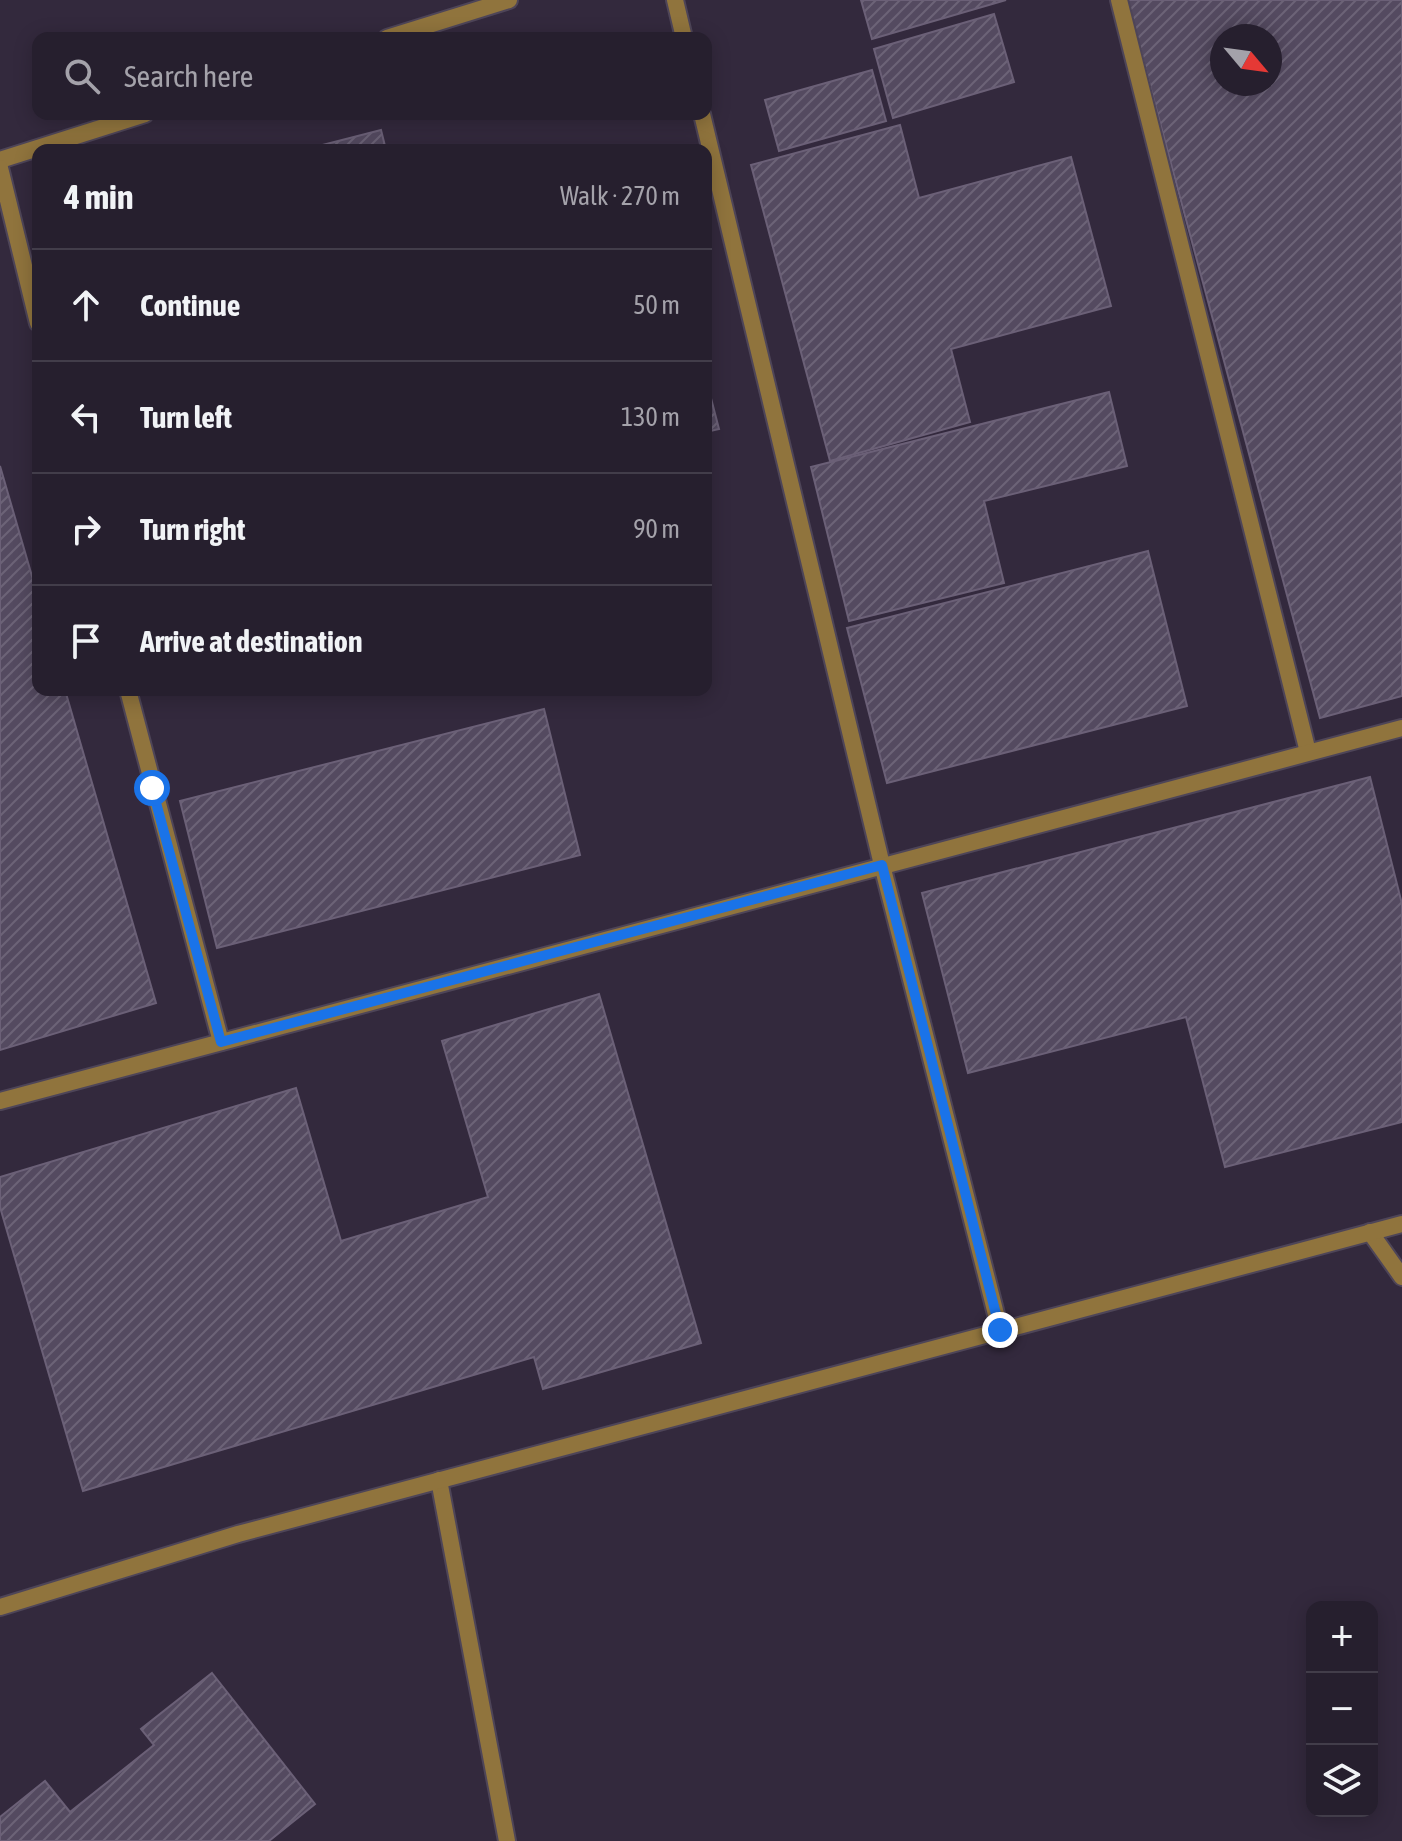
<!DOCTYPE html>
<meta charset="utf-8">
<style>
:root{--surface:#261f2e;--page:#322c3a;--text:#f1f3f6;--muted:#a4a2aa;--line:#423d4a}
body{margin:0;font-family:"Asap Condensed",sans-serif;background:var(--page);color:var(--text)}
.controls{position:absolute;right:24px;bottom:24px;display:grid;overflow:hidden;border-radius:16px;box-shadow:0 4px 20px #0003}
.controls button{width:72px;height:72px;display:grid;place-items:center;padding:0;border:0;border-bottom:2px solid var(--line);background:var(--surface);color:var(--text);font:40px sans-serif}
.compass{position:absolute;left:1210px;top:24px;width:72px;height:72px;border-radius:50%;background:var(--surface);box-shadow:0 4px 20px #0003;rotate:119deg}
.stop{position:absolute;width:24px;height:24px;margin:-18px;border:6px solid #1a73e8;border-radius:50%;background:#fff}
.stop.end{background:#1a73e8;border-color:#fff;box-shadow:0 2px 8px #0008}
.list{margin:0;padding:0;list-style:none}
h2{display:flex;justify-content:space-between;align-items:center;height:104px;margin:0;padding:0 32px;font-size:34px}
h2 small{font-size:26px;font-weight:400;color:var(--muted)}
.list li{display:grid;grid-template-columns:52px 1fr auto;gap:24px;align-items:center;box-sizing:border-box;height:112px;padding:0 32px;border-top:2px solid var(--line)}
.list b{display:block;font-size:30px;white-space:nowrap}
.list em{font-size:26px;font-style:normal;color:var(--muted)}
.icon{flex:none;width:44px;height:44px;fill:none;stroke:currentColor;stroke-width:2;stroke-linecap:round;stroke-linejoin:round}
.map{position:relative;flex:none;width:1402px;height:1841px;overflow:hidden}
.search{position:absolute;background:var(--surface);box-shadow:0 4px 20px #0003;left:32px;top:32px;width:680px;height:88px;display:flex;align-items:center;gap:20px;box-sizing:border-box;padding:0 28px;border-radius:16px;color:var(--muted);font-size:30px}
.panel{position:absolute;background:var(--surface);box-shadow:0 4px 20px #0003;left:32px;top:144px;width:680px;height:552px;border-radius:16px}
.map>svg:first-child{display:block}
</style>
<div class="map">
<svg width="1402" height="1841" viewBox="0 0 1402 1841">
<defs>
<pattern id="building-hatch" width="6" height="6" patternUnits="userSpaceOnUse" patternTransform="scale(2)"><rect width="6" height="6" fill="#544a60"/><path d="M-1 1l2-2M0 6l6-6M5 7l2-2" fill="none" stroke="#6c6377"/></pattern>
</defs>
<rect width="100%" height="100%" fill="#33293d"/>
<g fill="url(#building-hatch)" stroke="#6b6077" stroke-width="2" fill-rule="evenodd">
<polygon points="861,0 1006,0 872,39"/>
<path d="M1127 0H1402V696L1320 718ZM1222 36H1270V84H1222Z"/>
<polygon points="994,14 1014,82 893,118 874,49"/>
<polygon points="872,70 886,121 779,151 765,100"/>
<polygon points="900,125 919,198 1071,157 1111,306 951,349 970,422 830,461 751,165"/>
<polygon points="381,130 386,150 303,150"/>
<polygon points="706,379 719,429 706,432"/>
<polygon points="1109,392 1127,466 984,501 1004,583 849,621 811,467"/>
<polygon points="0,466 38,597 38,690 65,690 156,1003 0,1050"/>
<polygon points="1148,551 1187,706 887,783 847,628"/>
<polygon points="544,709 580,855 217,948 180,801"/>
<polygon points="1370,777 1402,904 1402,1122 1225,1167 1186,1017 968,1073 922,893"/>
<polygon points="599,994 701,1343 543,1389 534,1357 83,1491 0,1207 0,1177 296,1088 341,1241 488,1197 442,1041"/>
<polygon points="212,1673 315,1804 269,1841 0,1841 0,1817 45,1781 70,1812 154,1745 141,1729"/>
</g>
<g fill="none" stroke-linecap="round" stroke-linejoin="round">
<g stroke="#4e4558" stroke-width="20">
<g id="street">
<polyline points="675,0 684,38"/>
<polyline points="1119,0 1308,752"/>
<polyline points="387,38 509,0"/>
<polyline points="702,114 882,865 1000,1330"/>
<polyline points="0,160 145,114"/>
<polyline points="0,168 38,323"/>
<polyline points="128,690 221,1042"/>
<polyline points="0,1101 1402,728"/>
<polyline points="1370,1232 1402,1277"/>
<polyline points="439,1480 507,1841"/>
<polyline points="0,1607 238,1534 1402,1224"/>
</g>
</g>
<use href="#street" stroke="#90743d" stroke-width="16"/>
</g>
<g fill="none" stroke-linecap="round" stroke-linejoin="round">
<polyline stroke="#1a73e8" stroke-width="10" points="152,788 221,1042 882,865 1000,1330"/>
</g>
</svg>
<div class="controls">
<button>+</button>
<button>−</button>
<button><svg class="icon" aria-label="layers" viewBox="0 0 24 24"><path d="M12 4l9 5-9 5-9-5zM3 14l9 5 9-5"/></svg></button>
</div>
<svg class="compass" viewBox="-18 -18 36 36"><path d="M0-13l5 13h-10z" fill="#e53935"/><path d="M0 13l5-13h-10z" fill="#a4a2aa"/></svg>
<div class="stop" style="left:152px;top:788px"></div>
<div class="stop end" style="left:1000px;top:1330px"></div>
<div class="search"><svg class="icon" aria-label="search" viewBox="0 0 24 24"><circle cx="10" cy="10" r="6"/><path d="M15 15l6 6"/></svg>Search here</div>
<section class="panel">
<h2>4 min<small>Walk · 270 m</small></h2>
<ul class="list">
<li><svg class="icon" aria-label="ahead" viewBox="0 0 24 24"><path d="M12 20V5M6 11l6-6 6 6"/></svg><div><b>Continue</b></div><em>50 m</em></li>
<li><svg class="icon" aria-label="left" viewBox="0 0 24 24"><path d="M17 20v-9H6M10 6l-5 5 5 5"/></svg><div><b>Turn left</b></div><em>130 m</em></li>
<li><svg class="icon" aria-label="right" viewBox="0 0 24 24"><path d="M7 20v-9h11M14 6l5 5-5 5"/></svg><div><b>Turn right</b></div><em>90 m</em></li>
<li><svg class="icon" aria-label="arrive" viewBox="0 0 24 24"><path d="M6 21V4h12l-3 4 3 4H6"/></svg><div><b>Arrive at destination</b></div></li>
</ul>
</section>
</div>
